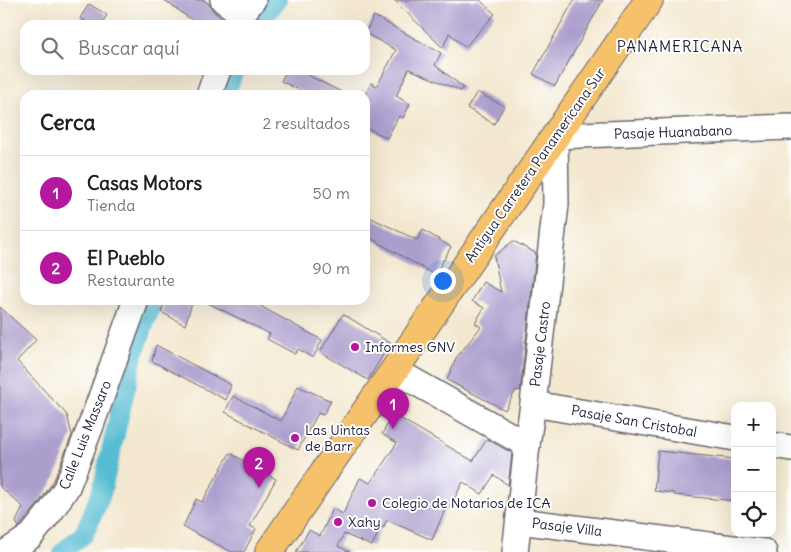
<!DOCTYPE html>
<html lang="es">
<meta charset="utf-8">
<style>
:root{--surface:#fff;--page:#f2f2f2;--text:#202124;--muted:#757577;--line:#e0e0e0;--accent:#b5179e}
body{margin:0;font-family:Delius,sans-serif;background:var(--page);color:var(--text)}
.controls{position:absolute;right:15px;bottom:15px;display:grid;overflow:hidden;border-radius:10px;box-shadow:0 5px 20px #0002}
.controls button{width:45px;height:45px;display:grid;place-items:center;padding:0;border:0;border-bottom:1px solid var(--line);background:var(--surface);color:var(--text);font:25px sans-serif}
.you{position:absolute;left:442px;top:280px;width:18px;height:18px;margin:-12px;border:4px solid #fff;border-radius:50%;background:#1a73e8;box-shadow:0 0 0 8px #1a73e833}
.badge{display:grid;place-items:center;width:32px;height:32px;border-radius:50%;background:var(--accent);color:#fff;font-size:16px;font-weight:700}
.pin{position:absolute;translate:-50% -41px;filter:drop-shadow(0 1px 2px #0008)}
.pin::after{content:'';position:absolute;top:26px;width:18px;height:15px;background:inherit;clip-path:polygon(0 0,100% 0,50% 100%)}
.list{margin:0;padding:0;list-style:none}
h2{display:flex;justify-content:space-between;align-items:center;height:65px;margin:0;padding:0 20px;font-size:21px}
h2 small{font-size:16px;font-weight:400;color:var(--muted)}
.list li{display:grid;grid-template-columns:32px 1fr auto;gap:15px;align-items:center;box-sizing:border-box;height:75px;padding:0 20px;border-top:1px solid var(--line)}
.list b{display:block;font-size:19px;white-space:nowrap}
.list p{margin:0;font-size:16px;white-space:nowrap;color:var(--muted)}
.list em{font-size:16px;font-style:normal;color:var(--muted)}
.icon{flex:none;width:28px;height:28px;fill:none;stroke:currentColor;stroke-width:2;stroke-linecap:round;stroke-linejoin:round}
.map{position:relative;flex:none;width:791px;height:552px;overflow:hidden}
.search{position:absolute;background:var(--surface);box-shadow:0 5px 20px #0002;left:20px;top:20px;width:350px;height:55px;display:flex;align-items:center;gap:12px;box-sizing:border-box;padding:0 18px;border-radius:15px;color:var(--muted);font-size:19px}
.panel{position:absolute;background:var(--surface);box-shadow:0 5px 20px #0002;left:20px;top:90px;width:350px;height:215px;border-radius:15px}
.map>svg:first-child{display:block}
</style>
<div class="map">
<svg width="791" height="552" viewBox="0 0 791 552">
<rect width="100%" height="100%" fill="#fff"/>
<filter id="ink" filterUnits="userSpaceOnUse"><feTurbulence type="fractalNoise" baseFrequency=".02" numOctaves="2"/><feDisplacementMap in="SourceGraphic" scale="10" xChannelSelector="R" yChannelSelector="G"/><feConvolveMatrix kernelMatrix="1 2 1 2 8 2 1 2 1" color-interpolation-filters="sRGB"/></filter>
<filter id="wash" filterUnits="userSpaceOnUse"><feTurbulence type="fractalNoise" baseFrequency=".0096" numOctaves="4" result="noise"/><feDisplacementMap in="SourceGraphic" scale="20" xChannelSelector="R" yChannelSelector="G"/><feGaussianBlur stdDeviation="1.12" result="paint"/><feColorMatrix in="noise" values="0 0 0 0 0 0 0 0 0 0 0 0 0 0 0 0 0 1.4 0 .05"/><feComposite in="paint" operator="in"/></filter>
<g filter="url(#wash)">
<rect width="100%" height="100%" fill="#f3e8cf"/>
<g fill="none" stroke-linecap="round" stroke-linejoin="round">
<g stroke="#54bcd2" stroke-width="20">
<polyline points="256,25 277,0"/>
<polyline points="225,95 234,70"/>
<polyline points="63,552 84,534 101,494 133,356 153,300"/>
</g>
</g>
<g id="blocks">
<g fill="#ab9ecd">
<polygon points="164,0 204,0 209,4 214,12 224,19 223,25 199,25"/>
<polygon points="394,0 480,0 495,14 465,47 449,33 443,48"/>
<polygon points="574,0 603,0 555,86 533,74"/>
<polygon points="89,4 107,15 101,25 91,25 80,18"/>
<polygon points="374,16 441,53 435,65 463,87 461,91 409,69 396,96 410,104 403,118 399,116 387,138 365,127 365,95 371,83 377,86 396,50 365,33"/>
<polygon points="287,70 298,70 347,95 309,95 281,81"/>
<polygon points="477,92 504,106 494,124 467,108"/>
<polygon points="365,215 417,240 423,230 451,247 435,275 365,235"/>
<polygon points="513,241 536,253 520,391 516,390 505,410 447,380 456,358 481,327 475,323 484,308 472,301 483,282 501,292 494,256"/>
<polygon points="166,300 193,300 185,325 161,312"/>
<polygon points="202,300 249,300 322,340 313,358 298,349 295,354 267,339 270,334"/>
<polygon points="0,307 36,340 17,361 67,415 72,435 54,480 39,503 19,527 16,522 23,507 0,487"/>
<polygon points="343,314 390,343 368,380 320,352"/>
<polygon points="156,345 231,385 226,400 152,361"/>
<polygon points="298,386 331,401 323,415 318,413 298,450 225,412 233,396 281,421"/>
<polygon points="393,414 473,461 487,439 512,453 508,485 494,475 482,494 463,482 449,509 446,507 432,540 387,520 383,528 381,527 372,546 344,534 338,546 350,552 296,552 309,530 320,536 333,509 343,514 360,478 370,483 397,443 382,434"/>
<polygon points="658,451 735,459 735,501 674,495 674,493 654,491"/>
<polygon points="230,453 276,479 250,526 256,529 244,552 232,552 183,527 196,499 202,502"/>
</g>
</g>
</g>
<g filter="url(#ink)">
<use href="#blocks" fill-opacity="0" stroke="#6b676f" stroke-width="1"/>
<g fill="none" stroke-linecap="round" stroke-linejoin="round">
<g stroke="#6b676f" stroke-width="28">
<g id="minor">
<polyline points="223,0 242,14"/>
<polyline points="237,25 242,14 253,0"/>
<polyline points="209,95 218,70"/>
<polyline points="394,370 527,445"/>
<polyline points="533,404 735,438"/>
<polyline points="772,445 791,448"/>
<polyline points="519,521 764,552"/>
<polyline points="7,552 31,536 51,511 67,487 90,428 136,300"/>
<polyline points="515,552 527,445 533,404 556,204 555,136 791,127"/>
</g>
</g>
<g stroke="#6b676f" stroke-width="30">
<polyline id="highway" points="269,552 649,0"/>
</g>
<use href="#minor" stroke="#fff" stroke-width="25"/>
<use href="#highway" stroke="#f5c16b" stroke-width="28"/>
</g>
</g>
<g fill="#b5179e" stroke="#fff" stroke-width="2">
<circle cx="355" cy="347" r="5"/>
<circle cx="295" cy="438" r="5"/>
<circle cx="372" cy="503" r="5"/>
<circle cx="338" cy="522" r="5"/>
</g>
<g text-anchor="middle" stroke-width="4" stroke-linejoin="round" paint-order="stroke">
<g font-size="14" fill="#22223b" stroke="#fff">
<text transform="translate(673 132) rotate(-2)" y="5">Pasaje Huanabano</text>
<text transform="translate(535 165) rotate(-55)" y="5">Antigua Carretera Panamericana Sur</text>
<text transform="translate(540 344) rotate(-83)" y="5">Pasaje Castro</text>
<text transform="translate(634 421) rotate(10)" y="5">Pasaje San Cristobal</text>
<text transform="translate(85 435) rotate(-68)" y="5">Calle Luis Massaro</text>
<text transform="translate(567 527) rotate(7)" y="5">Pasaje Villa</text>
</g>
<g font-size="14" fill="#22223b" stroke="#fff" text-anchor="start">
<text x="365" y="352">Informes GNV</text>
<text x="305" y="435">Las Uintas<tspan x="305" dy="16">de Barr</tspan></text>
<text x="382" y="508">Colegio de Notarios de ICA</text>
<text x="348" y="527">Xahy</text>
</g>
<g font-size="15" letter-spacing="1" fill="#22223b" stroke="#fff">
<text x="680" y="52">PANAMERICANA</text>
</g>
</g>
</svg>
<div class="controls">
<button>+</button>
<button>−</button>
<button><svg class="icon" aria-label="locate" viewBox="0 0 24 24"><circle cx="12" cy="12" r="6"/><path d="M12 2v4M12 18v4M2 12h4M18 12h4"/></svg></button>
</div>
<div class="you"></div>
<div class="pin badge" style="left:393px;top:429px">1</div>
<div class="pin badge" style="left:259px;top:488px">2</div>
<div class="search"><svg class="icon" aria-label="search" viewBox="0 0 24 24"><circle cx="10" cy="10" r="6"/><path d="M15 15l6 6"/></svg>Buscar aquí</div>
<section class="panel">
<h2>Cerca<small>2 resultados</small></h2>
<ul class="list">
<li><span class="badge">1</span><div><b>Casas Motors</b><p>Tienda</p></div><em>50 m</em></li>
<li><span class="badge">2</span><div><b>El Pueblo</b><p>Restaurante</p></div><em>90 m</em></li>
</ul>
</section>
</div>
